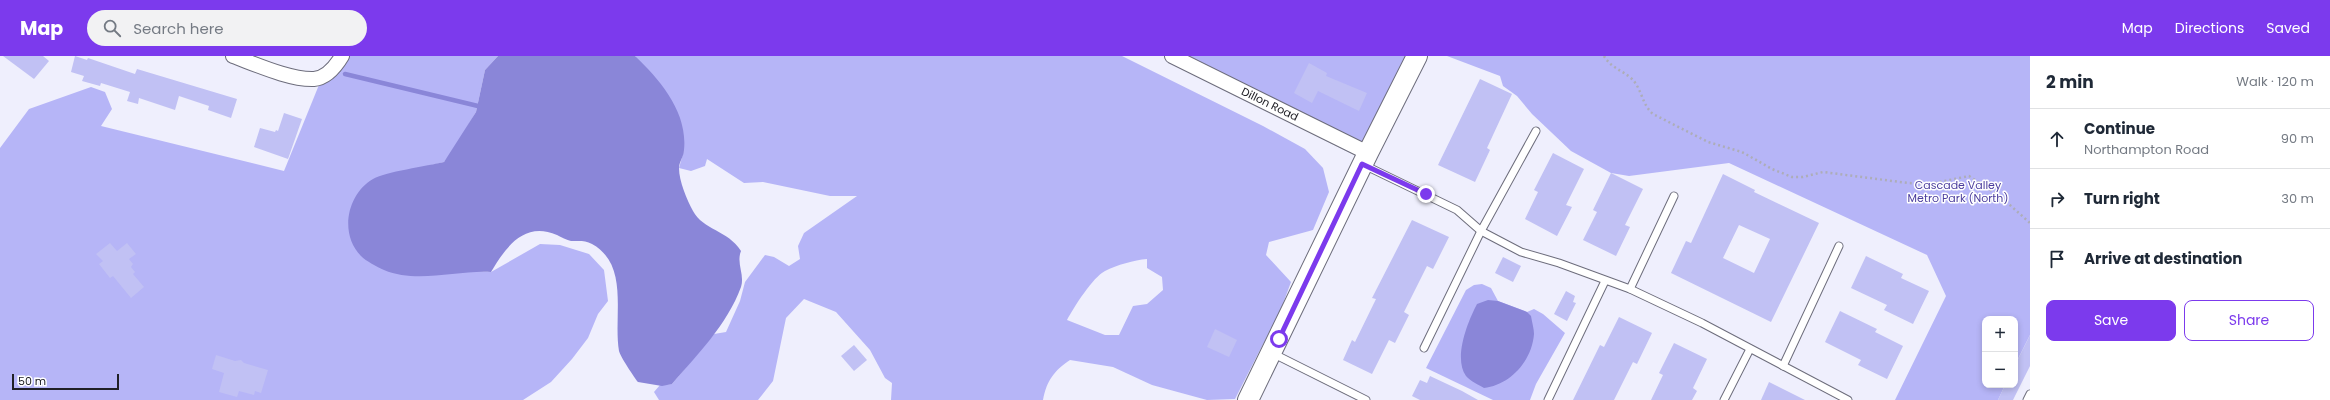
<!DOCTYPE html>
<meta charset="utf-8">
<style>
:root{--surface:#fff;--page:#f2f2f3;--text:#1f2937;--muted:#747a83;--line:#e0e1e3;--accent:#7c3aed}
body{margin:0;font-family:Poppins,sans-serif;background:var(--page);color:var(--text)}
.controls{position:absolute;right:12px;bottom:12px;display:grid;overflow:hidden;border-radius:8px;box-shadow:0 2px 6px #0003}
.controls button{width:36px;height:36px;display:grid;place-items:center;padding:0;border:0;border-bottom:1px solid var(--line);background:var(--surface);color:var(--text);font:20px sans-serif}
.scale{position:absolute;left:12px;bottom:10px;width:107px;box-sizing:border-box;padding-left:4px;border:2px solid #202026;border-top:0;font-size:11px;line-height:14px;white-space:nowrap;color:#202026;-webkit-text-stroke:3px #fff;paint-order:stroke}
.stop{position:absolute;width:12px;height:12px;margin:-9px;border:3px solid #7c3aed;border-radius:50%;background:#fff}
.stop.end{background:#7c3aed;border-color:#fff;box-shadow:0 1px 4px #0008}
.list{margin:0;padding:0;list-style:none}
h2{display:flex;justify-content:space-between;align-items:center;height:52px;margin:0;padding:0 16px;font-size:17px}
h2 small{font-size:13px;font-weight:400;color:var(--muted)}
.list li{display:grid;grid-template-columns:26px 1fr auto;gap:12px;align-items:center;box-sizing:border-box;height:60px;padding:0 16px;border-top:1px solid var(--line)}
.list b{display:block;font-size:15px;white-space:nowrap}
.list p{margin:0;font-size:13px;white-space:nowrap;color:var(--muted)}
.list em{font-size:13px;font-style:normal;color:var(--muted)}
.actions{display:flex;gap:8px;padding:12px 16px}
.actions a{flex:1;padding:9px 0;border:1px solid var(--accent);border-radius:8px;text-align:center;font-size:14px;color:var(--accent)}
.actions .main{background:var(--accent);color:#fff}
.icon{flex:none;width:22px;height:22px;fill:none;stroke:currentColor;stroke-width:2;stroke-linecap:round;stroke-linejoin:round}
.map{position:relative;flex:none;width:2030px;height:344px;overflow:hidden}
header{display:flex;align-items:center;gap:24px;box-sizing:border-box;height:56px;padding:0 20px;background:var(--accent);color:#fff}
header strong{font-size:19px}
nav{display:flex;gap:22px;margin-inline-start:auto;font-size:14px}
.search{width:280px;height:36px;background:var(--page);display:flex;align-items:center;gap:10px;box-sizing:border-box;padding:0 14px;border-radius:22px;color:var(--muted);font-size:15px}
main{display:flex}
aside{flex:1;background:var(--surface)}
.map>svg:first-child{display:block}
</style>
<header>
<strong>Map</strong>
<div class="search"><svg class="icon" aria-label="search" viewBox="0 0 24 24"><circle cx="10" cy="10" r="6"/><path d="M15 15l6 6"/></svg>Search here</div>
<nav><a>Map</a><a>Directions</a><a>Saved</a></nav>
</header>
<main>
<div class="map">
<svg width="2030" height="344" viewBox="0 0 2030 344">
<rect width="100%" height="100%" fill="#efeffd"/>
<g fill="#b6b5f7" fill-rule="evenodd">
<polygon points="342,0 498,0 485,14 476,56 454,93 444,106 428,110 429,219 469,215 491,216 540,188 560,189 589,198 604,214 608,245 598,258 588,282 572,303 551,326 523,344 0,344 0,92 29,53 91,31 105,36 112,53 101,70 284,115 323,19"/>
<path d="M635 0H1122L1263 70 1305 93 1323 112 1329 136 1313 174 1269 186 1266 199 1291 226 1281 253 1235 343 1207 344 1152 329 1113 311 1070 304C1054 315 1047 324 1043 344H891L892 327 885 322 870 294 836 256 804 243 786 262 773 325 758 344H659L654 336 660 329 672 328 714 278 726 276 740 245 745 226 765 199 774 201 789 210 800 203 798 190 804 177 857 140H830L763 126 744 127 707 103 705 110 691 115 679 112 684 94 681 67ZM1147 203V212L1162 221 1163 234 1147 248 1133 250 1119 279H1105L1067 264C1074 251 1093 221 1105 215 1117 209 1134 204 1147 203Z"/>
<polygon points="1172,0 1417,0 1368,97"/>
<polygon points="1447,0 2030,0 2030,279 2015,309 2015,263 1985,263 1985,329 2005,329 1998,344 1895,344 1946,240 1927,199 1729,107 1629,120 1611,117 1571,95 1532,58 1517,40 1503,30 1500,20"/>
<polygon points="1482,228 1491,232 1498,245 1527,256 1534,253 1543,258 1565,277 1536,328 1530,344 1493,344 1426,312 1466,234 1474,229"/>
</g>
<g fill="#8a86d8">
<path d="M498 0H635C660 24 688 56 684 94 684 100 679 106 679 112 679 125 687 144 693 155 703 174 728 174 741 195 736 207 745 219 741 231 727 269 697 299 672 328L662 330 638 326C634 321 620 300 619 295 613 260 630 209 592 188 585 184 579 185 571 185 567 184 561 181 557 179 524 165 506 191 491 216 457 214 417 228 384 214 377 211 366 205 361 200 339 178 347 138 373 123 384 116 428 110 444 106L476 56 485 14Z"/>
<path d="M1488 244 1498 245 1527 256 1531 260C1532 266 1534 273 1534 278 1532 305 1510 329 1484 332 1479 329 1470 325 1466 320 1453 302 1468 265 1477 248Z"/>
</g>
<g fill="none" stroke-linecap="round" stroke-linejoin="round">
<polyline stroke="#8a86d8" stroke-width="4.5" points="345,18 478,50"/>
</g>
<g fill="#c1c1f4" fill-rule="evenodd">
<polygon points="3,0 43,0 49,5 34,23"/>
<polygon points="75,0 87,4 88,2 135,18 137,13 237,43 231,62 208,54 209,50 179,40 175,54 139,42 138,48 127,45 130,36 101,27 100,30 82,25 84,20 71,16"/>
<polygon points="1309,7 1327,17 1326,20 1367,37 1359,55 1318,35 1312,47 1294,37"/>
<polygon points="1480,23 1512,38 1487,92 1490,94 1475,126 1438,109"/>
<polygon points="284,57 302,63 288,103 254,91 260,72 275,76 276,74 278,75"/>
<polygon points="1553,97 1584,113 1566,149 1572,151 1557,180 1525,163 1538,136 1534,134"/>
<polygon points="1611,117 1643,133 1625,169 1630,171 1616,200 1583,184 1597,156 1593,154"/>
<path d="M1723 118 1755 134 1754 136 1819 167 1771 266 1671 217 1686 185 1691 187ZM1739 169 1770 183 1754 217 1723 202Z"/>
<polygon points="1412,164 1449,181 1433,213 1427,210 1404,256 1409,259 1395,287 1389,284 1372,318 1343,304 1352,284 1355,286 1376,243 1372,242"/>
<polygon points="110,187 117,195 127,187 136,198 129,203 133,208 131,211 135,216 133,218 144,231 131,242 113,220 110,222 99,208 103,205 96,198"/>
<polygon points="1866,200 1903,218 1901,222 1929,235 1913,268 1884,254 1887,249 1851,232"/>
<polygon points="1503,201 1521,210 1513,226 1495,217"/>
<polygon points="1566,235 1575,240 1573,246 1576,247 1567,265 1554,258"/>
<polygon points="1840,255 1877,273 1875,276 1903,290 1887,323 1858,309 1861,304 1825,286"/>
<polygon points="1619,261 1652,277 1637,308 1633,306 1614,344 1573,344 1600,289 1604,291"/>
<polygon points="1215,273 1237,284 1229,301 1207,291"/>
<polygon points="2030,279 2030,310 2013,344 1998,344 2005,329 2015,329 2015,309"/>
<polygon points="1674,287 1707,303 1693,332 1697,335 1692,344 1651,344 1663,319 1659,317"/>
<polygon points="854,289 867,304 854,315 841,300"/>
<polygon points="216,299 235,305 241,304 244,307 268,314 261,337 255,335 254,339 239,335 237,341 219,336 224,317 212,313"/>
<polygon points="1430,320 1462,335 1478,344 1420,344 1412,340 1420,324 1427,327"/>
<polygon points="1769,326 1805,344 1761,344"/>
</g>
<g fill="none" stroke-linecap="round" stroke-linejoin="round">
<g stroke="#6d6d7c" stroke-width="9">
<g id="lane">
<polyline points="1364,109 1457,154 1481,175 1521,196 1559,207 1630,233 1702,267 1848,344"/>
<polyline points="1630,233 1674,140"/>
<polyline points="1424,292 1481,175 1536,75"/>
<polyline points="1272,297 1366,344"/>
<polyline points="1783,310 1839,190"/>
<polyline points="1548,344 1605,225"/>
<polyline points="1724,344 1750,293"/>
<polyline points="2027,344 2030,338"/>
</g>
</g>
<g stroke="#6d6d7c" stroke-width="16">
<g id="street">
<path d="M233 0C255 8 290 24 314 23 326 22 336 10 342 0"/>
<polyline points="1172,0 1368,97"/>
</g>
</g>
<g stroke="#6d6d7c" stroke-width="22">
<polyline id="secondary" points="1248,344 1368,97 1417,0"/>
</g>
<path stroke="#adadb8" stroke-width="2.5" stroke-dasharray="2 3" stroke-linecap="butt" d="M1604 0C1611 12 1622 14 1632 23 1642 33 1642 49 1653 58L1708 86 1742 96 1772 113 1792 121H1803L1823 116 1908 127 1930 128 1969 120 2001 141 2030 167"/>
<use href="#lane" stroke="#fff" stroke-width="7"/>
<use href="#street" stroke="#fff" stroke-width="14"/>
<use href="#secondary" stroke="#fff" stroke-width="20"/>
</g>
<g fill="none" stroke-linecap="round" stroke-linejoin="round">
<polyline stroke="#7c3aed" stroke-width="5" points="1279,283 1362,108 1426,138"/>
</g>
<g text-anchor="middle" stroke-width="3" stroke-linejoin="round" paint-order="stroke">
<g font-size="11" fill="#202026" stroke="#fff">
<text transform="translate(1270 48) rotate(26)" y="4">Dillon Road</text>
</g>
<g font-size="11" fill="#4c3e9e" stroke="#fff">
<text x="1958" y="133">Cascade Valley<tspan x="1958" dy="13">Metro Park (North)</tspan></text>
</g>
</g>
</svg>
<div class="controls">
<button>+</button>
<button>−</button>
</div>
<div class="scale">50 m</div>
<div class="stop" style="left:1279px;top:283px"></div>
<div class="stop end" style="left:1426px;top:138px"></div>
</div>
<aside>
<h2>2 min<small>Walk · 120 m</small></h2>
<ul class="list">
<li><svg class="icon" aria-label="ahead" viewBox="0 0 24 24"><path d="M12 20V5M6 11l6-6 6 6"/></svg><div><b>Continue</b><p>Northampton Road</p></div><em>90 m</em></li>
<li><svg class="icon" aria-label="right" viewBox="0 0 24 24"><path d="M7 20v-9h11M14 6l5 5-5 5"/></svg><div><b>Turn right</b></div><em>30 m</em></li>
<li><svg class="icon" aria-label="arrive" viewBox="0 0 24 24"><path d="M6 21V4h12l-3 4 3 4H6"/></svg><div><b>Arrive at destination</b></div></li>
</ul>
<div class="actions"><a class="main">Save</a><a>Share</a></div>
</aside>
</main>
